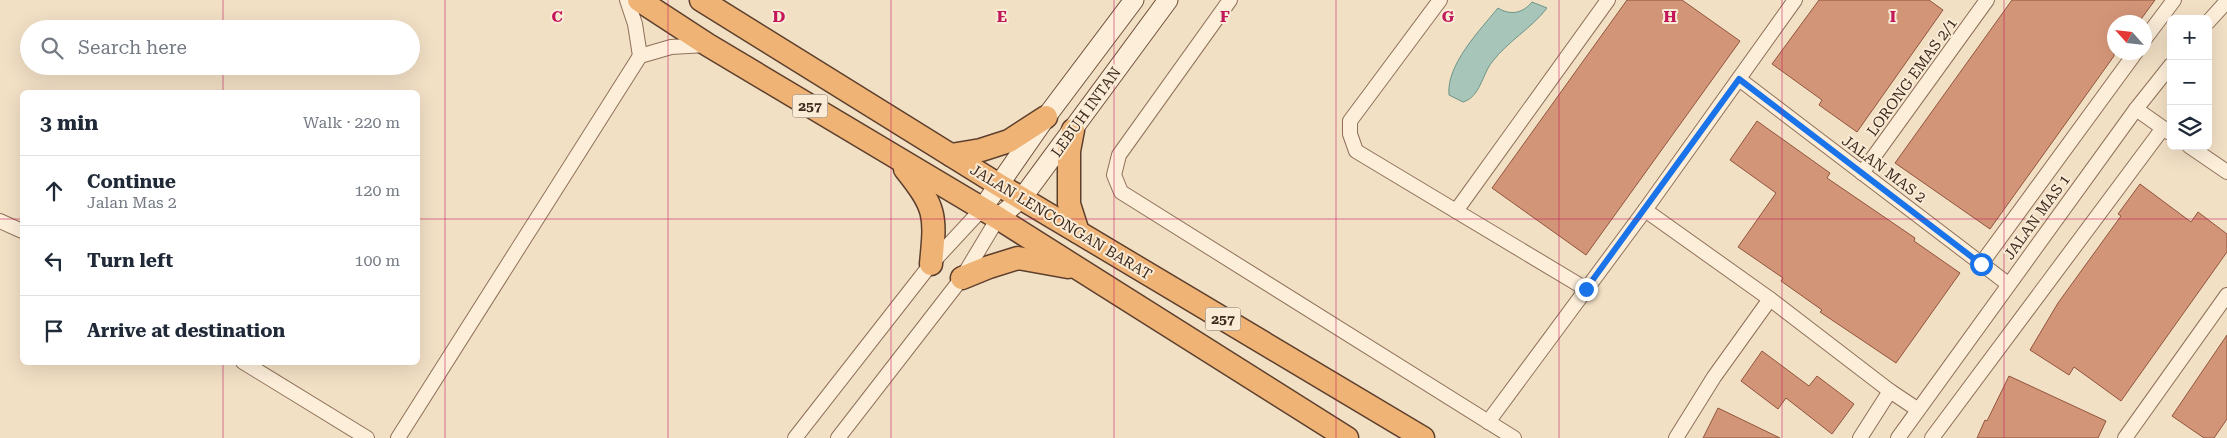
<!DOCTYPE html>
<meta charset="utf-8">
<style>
:root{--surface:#fff;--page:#f6f6f7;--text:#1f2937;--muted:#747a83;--line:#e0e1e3}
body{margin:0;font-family:"Roboto Serif",serif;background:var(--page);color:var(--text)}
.controls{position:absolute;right:15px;top:15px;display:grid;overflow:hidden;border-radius:8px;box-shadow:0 5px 20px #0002}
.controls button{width:45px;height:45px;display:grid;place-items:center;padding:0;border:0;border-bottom:1px solid var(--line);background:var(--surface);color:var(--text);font:25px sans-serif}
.compass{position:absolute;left:2107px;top:15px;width:45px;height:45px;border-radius:50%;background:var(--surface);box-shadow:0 5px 20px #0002;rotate:297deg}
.stop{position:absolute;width:15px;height:15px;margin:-11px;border:4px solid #1a73e8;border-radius:50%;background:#fff}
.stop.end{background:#1a73e8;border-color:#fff;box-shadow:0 1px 5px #0008}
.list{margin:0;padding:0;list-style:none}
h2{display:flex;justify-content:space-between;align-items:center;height:65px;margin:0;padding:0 20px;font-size:21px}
h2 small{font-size:16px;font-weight:400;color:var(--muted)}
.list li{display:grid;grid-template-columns:32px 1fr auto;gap:15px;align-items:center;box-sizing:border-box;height:70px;padding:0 20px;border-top:1px solid var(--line)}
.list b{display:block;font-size:19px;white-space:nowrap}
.list p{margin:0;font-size:16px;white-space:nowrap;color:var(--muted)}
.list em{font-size:16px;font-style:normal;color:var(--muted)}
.icon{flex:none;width:28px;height:28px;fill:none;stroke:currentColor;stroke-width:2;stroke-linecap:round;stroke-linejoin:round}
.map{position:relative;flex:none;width:2227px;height:438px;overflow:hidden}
.search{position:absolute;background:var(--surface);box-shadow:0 5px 20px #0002;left:20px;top:20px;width:400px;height:55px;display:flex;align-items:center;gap:12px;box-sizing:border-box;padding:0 18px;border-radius:28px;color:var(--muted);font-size:19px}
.panel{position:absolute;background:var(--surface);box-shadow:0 5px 20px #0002;left:20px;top:90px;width:400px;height:275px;border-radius:8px}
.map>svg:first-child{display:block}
</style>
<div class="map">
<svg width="2227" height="438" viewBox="0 0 2227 438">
<rect width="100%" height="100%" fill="#f2e0c5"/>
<path fill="#a7c5b9" stroke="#6c9587" d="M1532 2 1547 8C1532 28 1508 41 1492 62 1482 75 1480 97 1463 102L1449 95C1446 65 1480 30 1498 8 1511 16 1523 13 1532 2Z"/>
<g fill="#d39578" stroke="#90553d">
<polygon points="1627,0 1682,0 1740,41 1586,255 1492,188"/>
<polygon points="1819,0 1929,0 1943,10 1857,132 1819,105 1822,100 1772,64"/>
<polygon points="2012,0 2155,0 2139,22 2114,22 2114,56 1990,229 1895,163"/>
<polygon points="1757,121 1830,173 1827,178 1915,238 1914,241 1960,273 1896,363 1820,312 1822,310 1781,281 1783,278 1738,247 1776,193 1730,160"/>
<polygon points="2140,184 2191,222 2198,212 2227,234 2227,252 2121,401 2074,367 2069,375 2030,350 2058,303 2121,216 2118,214"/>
<polygon points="2227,335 2227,419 2214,438 2204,438 2172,416"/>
<polygon points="1762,351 1809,386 1817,376 1854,404 1832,434 1786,398 1778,409 1741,381"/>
<polygon points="2009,376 2106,421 2098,438 1977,438 1985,420 1987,421"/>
<polygon points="1718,408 1780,438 1703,438"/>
</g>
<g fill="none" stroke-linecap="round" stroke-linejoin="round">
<g stroke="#8f7059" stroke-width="16">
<g id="minor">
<polyline points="627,0 635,24 640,56"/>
<polyline points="1230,0 1119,155 1114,175 1121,192 1514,438"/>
<polyline points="1440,0 1350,121 1350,134 1356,151 1586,289"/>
<polyline points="2208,22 2227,1"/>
<polyline points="2144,40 2174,0"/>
<polyline points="1739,79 2008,284"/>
<polyline points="2136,109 2170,133"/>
<polyline points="2189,146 2227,172"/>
<polyline points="1862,173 1987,0"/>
<polyline points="1645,210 1770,299 1890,391 1917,409"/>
<polyline points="1456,211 1608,0"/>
<polyline points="0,221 22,231"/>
<polyline points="1981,264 2136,52"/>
<polyline points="243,362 367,438"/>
<polyline points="1488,422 1645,210 1795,0"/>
<polyline points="398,438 640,56 671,47 706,45"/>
<polyline points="795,438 931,264 982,209"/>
<polyline points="838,438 962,278 998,218"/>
<polyline points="1676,438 1714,377 1770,299"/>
<polyline points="1860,438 1890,391"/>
<polyline points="1898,438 2136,109 2171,65"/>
<polyline points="1932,438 2163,128"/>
<polyline points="2125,438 2227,295"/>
</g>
</g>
<g stroke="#71513c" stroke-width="21">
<g id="secondary">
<polyline points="982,209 1046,117 1134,0"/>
<polyline points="998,218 1022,198 1168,0"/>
</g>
</g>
<g stroke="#5d3f2d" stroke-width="25">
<g id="trunk">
<polyline points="639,0 708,45 998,218 1347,438"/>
<polyline points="701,0 999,185 1423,438"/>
<polyline points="1073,130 1069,151 1069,204 1078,232"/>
<polyline points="951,155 981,150 1009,141 1046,117"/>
<path d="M905 169C936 208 936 214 931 264"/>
<polyline points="962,278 989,267 1018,258 1068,267"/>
</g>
</g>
<use href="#minor" stroke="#fceed9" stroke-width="14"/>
<use href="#secondary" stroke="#fceed9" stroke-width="19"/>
<use href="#trunk" stroke="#efb475" stroke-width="22"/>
</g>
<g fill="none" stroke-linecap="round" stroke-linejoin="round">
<polyline stroke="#1a73e8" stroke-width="6" points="1586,289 1739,79 1981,264"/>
</g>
<path fill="none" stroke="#c2185b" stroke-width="1" stroke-opacity="0.55" d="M223 0V29M445 0V438M668 0V438M891 0V438M1114 0V438M1336 0V438M1559 0V438M1782 0V438M2004 0V438M223 66V92M0 219H22M418 219H2227M223 362V438"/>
<g text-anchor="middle" stroke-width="4" stroke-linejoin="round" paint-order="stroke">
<g fill="#f9ebd5" stroke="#766455" stroke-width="1">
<rect x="792.5" y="94.5" width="35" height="23" rx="4"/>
<rect x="1205.5" y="307.5" width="35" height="23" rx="4"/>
</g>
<g font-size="14" font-weight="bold" fill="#3e2a1e">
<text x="810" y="111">257</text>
<text x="1223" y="324">257</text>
</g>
<g font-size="15" fill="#3e2a1e" stroke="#f9ebd5">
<text transform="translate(1912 77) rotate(-54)" y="5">LORONG EMAS 2/1</text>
<text transform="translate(1086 112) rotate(-54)" y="5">LEBUH INTAN</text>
<text transform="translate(1884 169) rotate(37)" y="5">JALAN MAS 2</text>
<text transform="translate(2037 217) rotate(-54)" y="5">JALAN MAS 1</text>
<text transform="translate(1061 222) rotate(31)" y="5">JALAN LENCONGAN BARAT</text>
</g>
</g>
<g font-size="16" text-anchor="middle" font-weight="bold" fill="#c2185b" stroke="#f9ebd5" stroke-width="4" stroke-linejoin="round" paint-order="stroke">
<text x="557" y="22">C</text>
<text x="779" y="22">D</text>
<text x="1002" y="22">E</text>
<text x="1225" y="22">F</text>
<text x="1448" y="22">G</text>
<text x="1670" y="22">H</text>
<text x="1893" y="22">I</text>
</g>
</svg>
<div class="controls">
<button>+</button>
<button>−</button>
<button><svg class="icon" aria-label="layers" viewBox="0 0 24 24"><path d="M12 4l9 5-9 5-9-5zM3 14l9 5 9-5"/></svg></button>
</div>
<svg class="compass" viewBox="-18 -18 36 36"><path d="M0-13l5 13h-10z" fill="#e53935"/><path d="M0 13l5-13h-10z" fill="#747a83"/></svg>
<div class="stop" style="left:1981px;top:264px"></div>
<div class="stop end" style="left:1586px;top:289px"></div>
<div class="search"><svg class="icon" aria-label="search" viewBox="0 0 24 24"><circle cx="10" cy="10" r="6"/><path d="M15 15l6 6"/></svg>Search here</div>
<section class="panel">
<h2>3 min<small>Walk · 220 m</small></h2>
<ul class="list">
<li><svg class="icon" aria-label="ahead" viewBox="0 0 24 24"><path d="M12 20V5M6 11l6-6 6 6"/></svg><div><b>Continue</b><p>Jalan Mas 2</p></div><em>120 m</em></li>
<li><svg class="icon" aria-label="left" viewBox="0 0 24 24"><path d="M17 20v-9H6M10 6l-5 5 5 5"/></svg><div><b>Turn left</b></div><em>100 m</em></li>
<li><svg class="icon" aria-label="arrive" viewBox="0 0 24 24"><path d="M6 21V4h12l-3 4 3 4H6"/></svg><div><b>Arrive at destination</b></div></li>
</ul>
</section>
</div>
